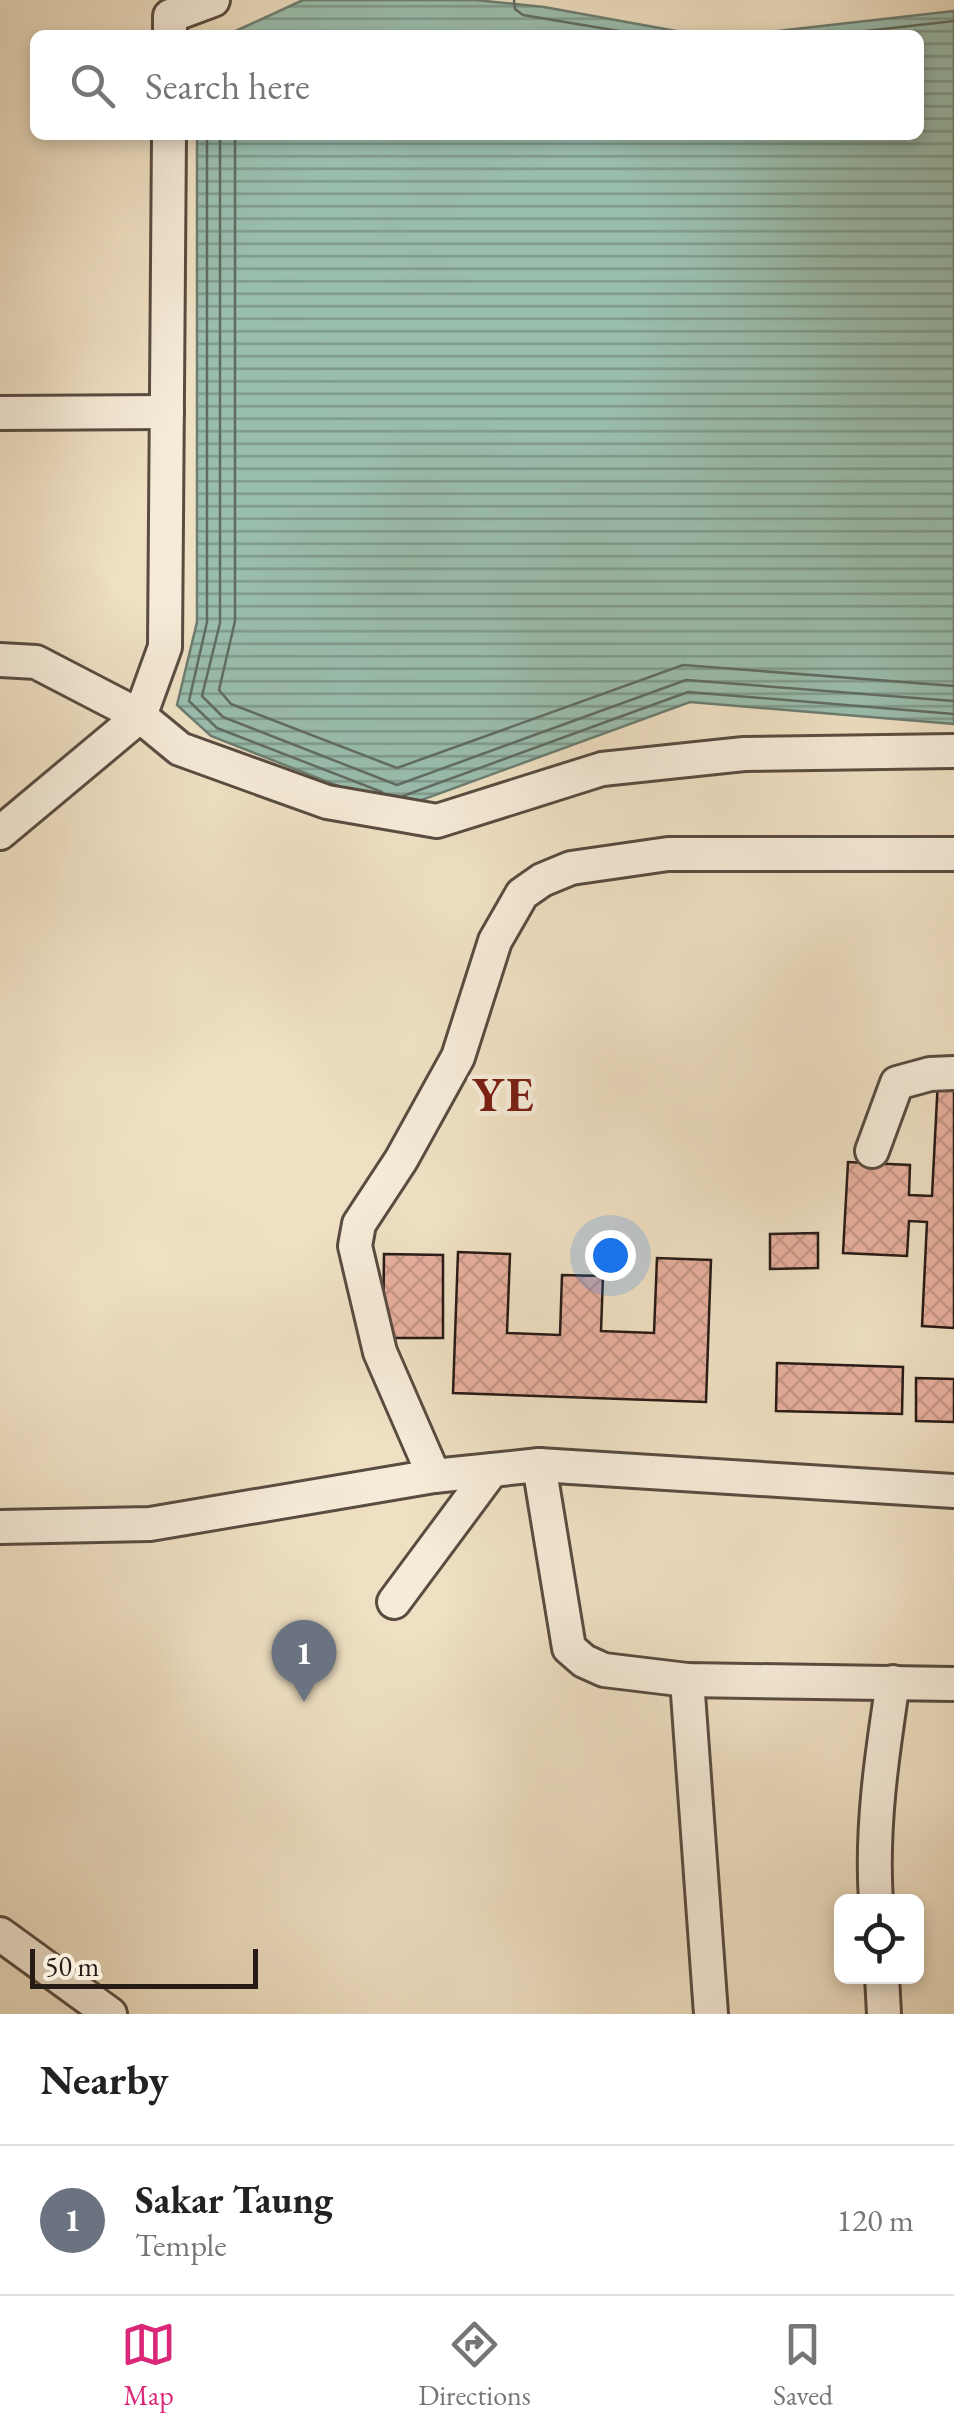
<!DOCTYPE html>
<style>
:root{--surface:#fff;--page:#f2f2f2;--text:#222;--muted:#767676;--line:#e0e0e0;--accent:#db2777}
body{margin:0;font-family:"EB Garamond",serif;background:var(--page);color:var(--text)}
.controls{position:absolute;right:30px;bottom:30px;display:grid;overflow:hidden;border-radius:15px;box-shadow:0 5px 15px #0003}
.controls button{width:90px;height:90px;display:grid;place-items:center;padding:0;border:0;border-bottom:2px solid var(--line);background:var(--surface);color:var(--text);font:50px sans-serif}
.scale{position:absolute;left:30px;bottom:25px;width:228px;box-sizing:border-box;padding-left:10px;border:5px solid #271b16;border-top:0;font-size:28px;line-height:35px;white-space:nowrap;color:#271b16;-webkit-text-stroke:8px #f5ebd8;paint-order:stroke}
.you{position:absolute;left:610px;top:1255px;width:35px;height:35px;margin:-25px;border:8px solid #fff;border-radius:50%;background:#1a73e8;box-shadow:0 0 0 15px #1a73e833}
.badge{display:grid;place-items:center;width:65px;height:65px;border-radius:50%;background:var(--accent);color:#fff;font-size:32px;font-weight:700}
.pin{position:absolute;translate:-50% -82px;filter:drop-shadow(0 2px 5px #0008)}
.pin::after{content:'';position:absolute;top:52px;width:35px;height:30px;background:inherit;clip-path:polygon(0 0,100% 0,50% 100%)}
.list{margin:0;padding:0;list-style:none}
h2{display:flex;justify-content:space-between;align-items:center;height:130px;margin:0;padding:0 40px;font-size:42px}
h2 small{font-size:32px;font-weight:400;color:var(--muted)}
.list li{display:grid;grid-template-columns:65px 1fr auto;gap:30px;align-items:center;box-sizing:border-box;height:150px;padding:0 40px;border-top:2px solid var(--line)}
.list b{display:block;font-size:38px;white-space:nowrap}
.list p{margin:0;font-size:32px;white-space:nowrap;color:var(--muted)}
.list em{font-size:32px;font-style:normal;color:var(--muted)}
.icon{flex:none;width:55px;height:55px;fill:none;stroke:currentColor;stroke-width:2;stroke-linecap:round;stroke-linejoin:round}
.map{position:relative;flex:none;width:954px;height:2014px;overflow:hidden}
.search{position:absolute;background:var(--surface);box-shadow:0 5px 15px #0003;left:30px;right:30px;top:30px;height:110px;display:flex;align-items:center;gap:25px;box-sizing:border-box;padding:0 35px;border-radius:15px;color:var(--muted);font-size:38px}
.sheet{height:280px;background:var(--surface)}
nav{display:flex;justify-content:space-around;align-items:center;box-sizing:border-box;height:140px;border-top:2px solid var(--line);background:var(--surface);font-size:28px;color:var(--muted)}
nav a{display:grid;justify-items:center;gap:5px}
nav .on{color:var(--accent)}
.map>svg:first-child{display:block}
</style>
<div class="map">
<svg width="954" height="2014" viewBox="0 0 954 2014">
<defs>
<pattern id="water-rules" width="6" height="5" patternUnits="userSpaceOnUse" patternTransform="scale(2.5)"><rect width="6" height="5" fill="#9abeae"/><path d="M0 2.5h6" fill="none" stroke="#7e9a8d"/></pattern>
<pattern id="building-cross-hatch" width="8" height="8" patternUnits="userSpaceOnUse" patternTransform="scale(2.5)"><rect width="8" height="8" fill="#e8b09f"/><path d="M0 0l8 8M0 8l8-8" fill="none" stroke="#c79788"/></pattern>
</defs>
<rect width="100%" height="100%" fill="#efe0c3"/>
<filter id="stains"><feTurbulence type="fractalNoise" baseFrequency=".002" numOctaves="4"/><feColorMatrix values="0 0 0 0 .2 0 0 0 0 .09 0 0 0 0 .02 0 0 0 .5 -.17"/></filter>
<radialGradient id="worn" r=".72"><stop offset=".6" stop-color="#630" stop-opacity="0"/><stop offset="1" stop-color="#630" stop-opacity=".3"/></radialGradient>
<g fill="url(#water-rules)" stroke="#6c7d71" stroke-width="2.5">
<polygon points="303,0 475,0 544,7 698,35 227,35"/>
<polygon points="954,11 954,724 690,702 397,809 211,736 177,705 197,622 197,135 919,135 919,35 741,35"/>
</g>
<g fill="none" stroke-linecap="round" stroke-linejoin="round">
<g stroke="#606c62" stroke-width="2.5">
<polyline points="514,0 515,9 523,15 643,35"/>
<polyline points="830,35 954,21"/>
<polyline points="207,135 207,622 189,701 217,728 382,792"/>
<polyline points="220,135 220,623 202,696 223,717 397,785 686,680 954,701"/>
<polyline points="235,135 235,621 219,690 231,704 397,768 683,665 954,686"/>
<polyline points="403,796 688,692 954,714"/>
</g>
</g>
<g fill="url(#building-cross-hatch)" stroke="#271b16" stroke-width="2.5">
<polygon points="938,1079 954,1080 954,1328 922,1326 927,1222 909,1221 907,1256 843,1253 848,1162 910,1165 909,1195 932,1196"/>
<polygon points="818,1233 818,1268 770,1269 770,1234"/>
<polygon points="458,1252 510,1254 507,1333 560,1335 562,1275 603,1276 601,1331 654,1333 657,1258 711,1260 706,1402 453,1393"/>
<polygon points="384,1254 443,1255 443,1338 383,1338"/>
<polygon points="777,1363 903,1367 902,1414 776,1411"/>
<polygon points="916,1378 954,1379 954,1422 916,1421"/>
</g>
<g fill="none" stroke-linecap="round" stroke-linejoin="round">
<g stroke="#594c41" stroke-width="38">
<g id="minor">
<polyline points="170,35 170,16 213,0"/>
<polyline points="0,413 167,412"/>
<polyline points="0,660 36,662 140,716 180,749 327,802 437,821 602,769 744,754 954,751"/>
<polyline points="0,833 140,716 165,647 169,135"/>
<polyline points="872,1151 897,1083 930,1074 954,1073"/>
<polyline points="539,1465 569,1648 584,1661 604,1670 687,1680 954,1684"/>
<polyline points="434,1476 380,1352 355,1246 359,1224 401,1160 458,1057 495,941 522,894 542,880 571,868 668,854 954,854"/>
<polyline points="0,1527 150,1524 434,1476 539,1465 954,1491"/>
<polyline points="394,1602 492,1470"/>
<polyline points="687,1680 711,2014"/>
<path d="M876 1902C871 1827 882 1755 893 1682"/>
<polyline points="0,1934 110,2014"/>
<polyline points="882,1976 884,2014"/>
</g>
</g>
<use href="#minor" stroke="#f5ebd8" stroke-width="32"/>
</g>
<g text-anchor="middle" stroke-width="9" stroke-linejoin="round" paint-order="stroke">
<g font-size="48" font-weight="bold" letter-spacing="2.5" fill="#7a1f14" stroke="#f5ebd8">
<text x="504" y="1111">YE</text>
</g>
</g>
<rect width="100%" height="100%" filter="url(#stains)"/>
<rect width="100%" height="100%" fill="url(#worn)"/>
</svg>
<div class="controls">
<button><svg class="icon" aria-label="locate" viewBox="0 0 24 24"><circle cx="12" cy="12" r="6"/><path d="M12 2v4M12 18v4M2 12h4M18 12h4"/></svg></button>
</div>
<div class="scale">50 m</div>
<div class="you"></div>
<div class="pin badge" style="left:304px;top:1702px;background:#6b7280">1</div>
<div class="search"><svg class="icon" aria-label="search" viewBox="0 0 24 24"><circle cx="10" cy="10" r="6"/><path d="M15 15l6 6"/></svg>Search here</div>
</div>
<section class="sheet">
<h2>Nearby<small></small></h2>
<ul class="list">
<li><span class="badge" style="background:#6b7280">1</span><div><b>Sakar Taung</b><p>Temple</p></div><em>120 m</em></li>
</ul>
</section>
<nav>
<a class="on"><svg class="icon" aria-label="map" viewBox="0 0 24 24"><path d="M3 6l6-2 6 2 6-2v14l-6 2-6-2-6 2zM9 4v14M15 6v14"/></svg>Map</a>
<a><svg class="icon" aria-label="directions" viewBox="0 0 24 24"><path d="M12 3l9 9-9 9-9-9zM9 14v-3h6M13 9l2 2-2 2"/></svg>Directions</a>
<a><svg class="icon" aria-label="saved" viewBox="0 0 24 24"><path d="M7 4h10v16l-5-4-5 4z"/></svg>Saved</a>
</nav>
